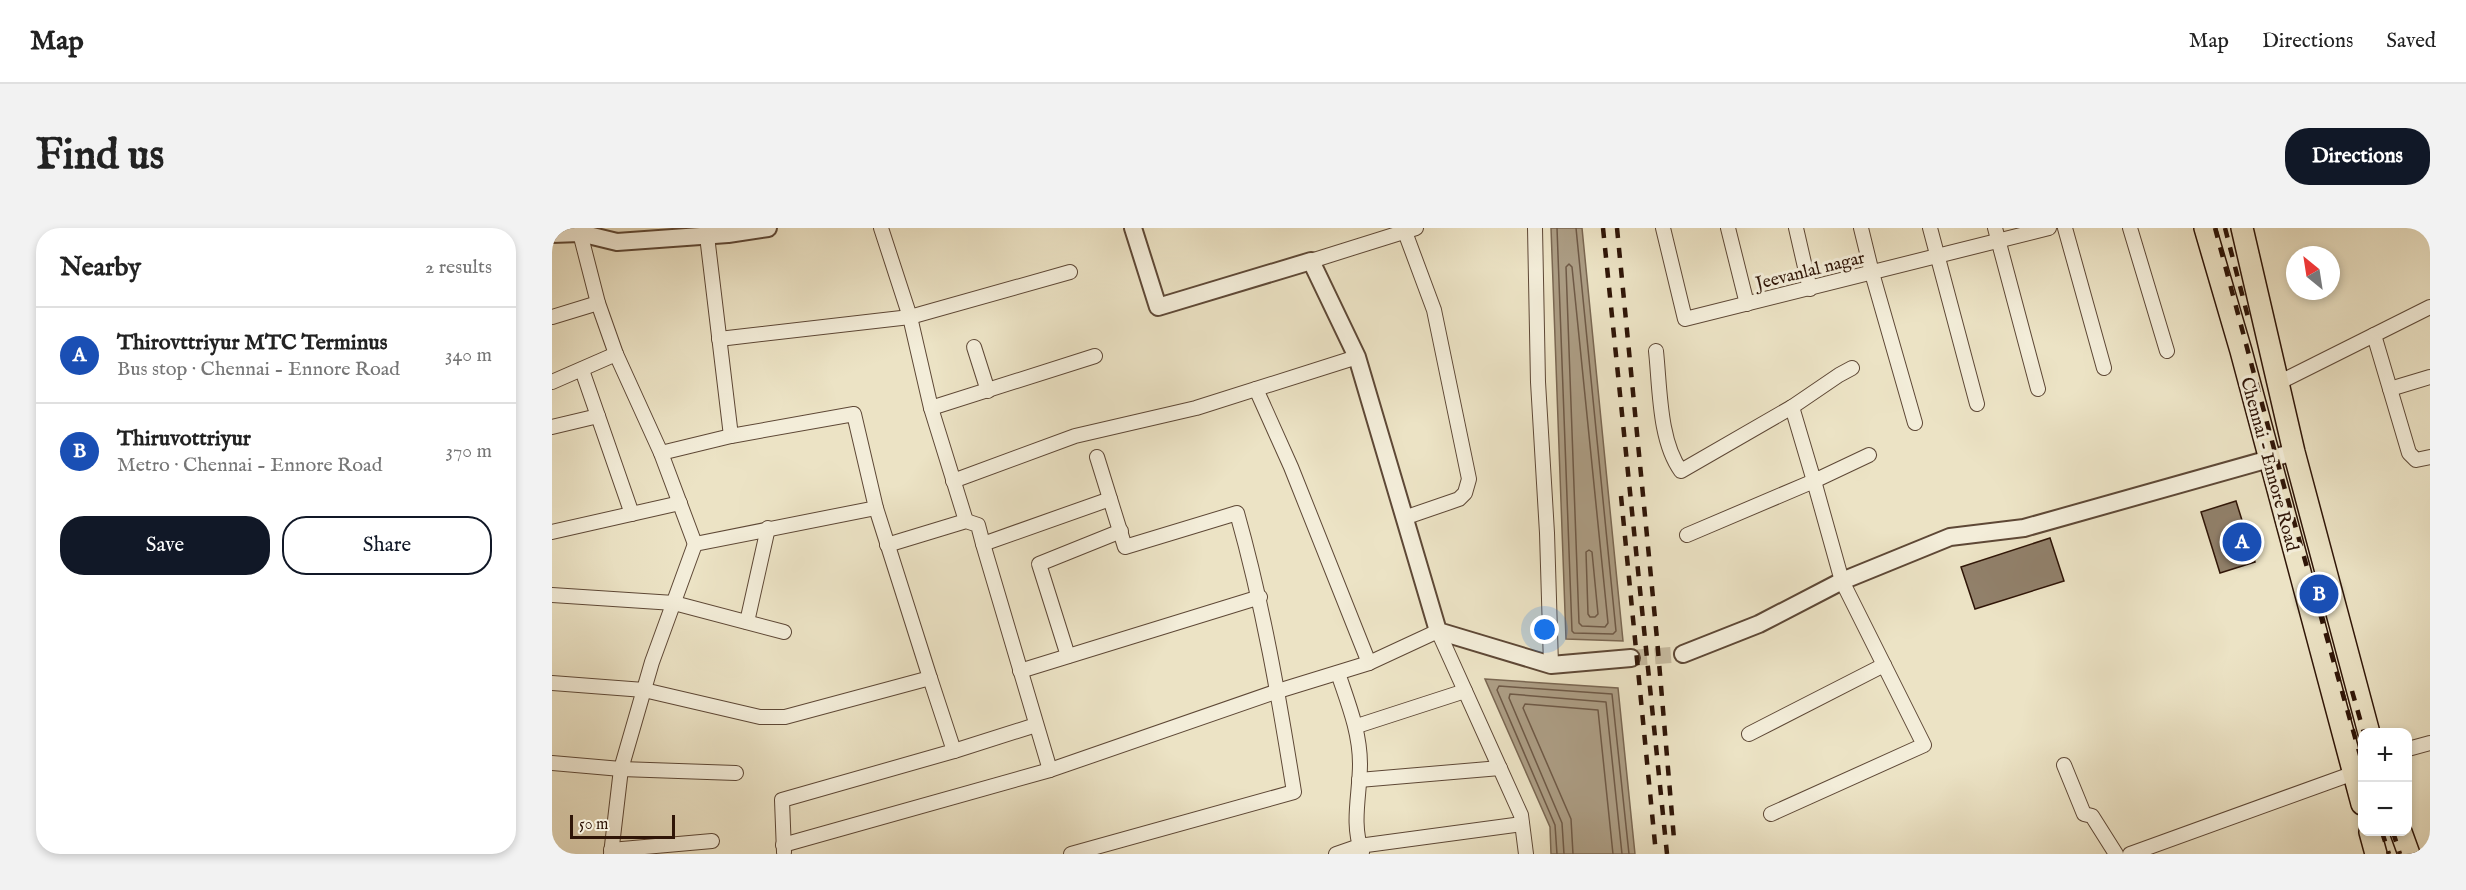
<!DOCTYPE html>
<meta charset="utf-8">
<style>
:root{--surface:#fff;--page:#f2f2f2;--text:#222;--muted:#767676;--line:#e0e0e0;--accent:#111827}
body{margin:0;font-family:"IM FELL English",serif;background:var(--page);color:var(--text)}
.controls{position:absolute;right:18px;bottom:18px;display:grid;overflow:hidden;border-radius:12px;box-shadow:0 3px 9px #0003}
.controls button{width:54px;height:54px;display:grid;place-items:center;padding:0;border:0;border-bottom:2px solid var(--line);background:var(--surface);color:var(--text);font:30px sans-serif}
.compass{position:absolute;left:1734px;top:18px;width:54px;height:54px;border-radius:50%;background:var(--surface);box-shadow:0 3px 9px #0003;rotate:330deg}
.scale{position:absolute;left:18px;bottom:15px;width:105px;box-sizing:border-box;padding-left:6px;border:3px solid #2f1507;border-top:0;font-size:16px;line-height:21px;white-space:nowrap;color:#2f1507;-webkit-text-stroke:4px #f3edd9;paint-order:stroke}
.you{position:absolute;left:993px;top:402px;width:21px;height:21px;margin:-15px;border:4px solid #fff;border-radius:50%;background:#1a73e8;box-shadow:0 0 0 9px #1a73e833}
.badge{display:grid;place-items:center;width:39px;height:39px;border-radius:50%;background:var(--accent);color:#fff;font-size:20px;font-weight:700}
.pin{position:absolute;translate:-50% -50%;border:3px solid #fff;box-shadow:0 2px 6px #0006}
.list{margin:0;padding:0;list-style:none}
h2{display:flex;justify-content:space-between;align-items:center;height:78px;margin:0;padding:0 24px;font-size:26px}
h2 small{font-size:20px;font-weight:400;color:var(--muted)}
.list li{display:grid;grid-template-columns:39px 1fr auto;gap:18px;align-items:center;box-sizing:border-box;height:96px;padding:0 24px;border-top:2px solid var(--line)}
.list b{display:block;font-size:22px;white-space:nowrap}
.list p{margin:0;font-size:20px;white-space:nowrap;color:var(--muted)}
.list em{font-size:20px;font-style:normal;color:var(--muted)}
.actions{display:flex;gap:12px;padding:18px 24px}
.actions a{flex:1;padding:14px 0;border:2px solid var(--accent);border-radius:24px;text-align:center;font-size:21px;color:var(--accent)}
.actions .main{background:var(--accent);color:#fff}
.map{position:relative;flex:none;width:1878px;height:626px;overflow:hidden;border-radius:24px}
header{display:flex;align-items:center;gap:36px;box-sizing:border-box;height:84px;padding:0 30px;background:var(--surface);border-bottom:2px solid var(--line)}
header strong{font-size:28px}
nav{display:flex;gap:33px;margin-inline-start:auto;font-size:21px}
.intro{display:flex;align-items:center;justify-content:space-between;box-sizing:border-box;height:144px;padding:0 36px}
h1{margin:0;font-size:42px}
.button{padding:15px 27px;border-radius:24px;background:var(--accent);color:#fff;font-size:21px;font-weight:700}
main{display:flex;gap:36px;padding:0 36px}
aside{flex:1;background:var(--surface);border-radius:24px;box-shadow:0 3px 9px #0003}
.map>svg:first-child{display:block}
</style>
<header>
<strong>Map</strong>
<nav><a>Map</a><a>Directions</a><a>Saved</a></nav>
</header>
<div class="intro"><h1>Find us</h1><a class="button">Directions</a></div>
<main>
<aside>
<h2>Nearby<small>2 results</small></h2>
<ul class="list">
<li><span class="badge" style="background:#1a4fb4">A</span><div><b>Thirovttriyur MTC Terminus</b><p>Bus stop · Chennai - Ennore Road</p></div><em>340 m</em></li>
<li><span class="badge" style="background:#1a4fb4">B</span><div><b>Thiruvottriyur</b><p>Metro · Chennai - Ennore Road</p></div><em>370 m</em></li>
</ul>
<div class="actions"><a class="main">Save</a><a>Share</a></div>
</aside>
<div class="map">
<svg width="1878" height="626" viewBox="0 0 1878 626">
<rect width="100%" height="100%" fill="#ece3c5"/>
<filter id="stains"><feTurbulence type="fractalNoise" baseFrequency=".00333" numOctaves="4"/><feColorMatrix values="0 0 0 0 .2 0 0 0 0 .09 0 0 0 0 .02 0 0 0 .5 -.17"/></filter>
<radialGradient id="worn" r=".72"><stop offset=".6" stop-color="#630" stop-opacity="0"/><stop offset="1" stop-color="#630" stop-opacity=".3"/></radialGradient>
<g fill="#ac9d84" stroke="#7a6752" stroke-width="1.5">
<polygon points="999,0 1030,0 1071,413 1014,411"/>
<polygon points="933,451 1066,460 1083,626 999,626 998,599"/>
</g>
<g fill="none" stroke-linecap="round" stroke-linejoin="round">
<g stroke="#6e5946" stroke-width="1.5">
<polyline points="1005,0 1020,403 1022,405 1061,406 1064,403 1024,0"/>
<polygon points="1017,36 1020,39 1056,395 1053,399 1030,398 1027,395 1014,39"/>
<polygon points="1037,322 1040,324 1046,386 1043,389 1038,389 1036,386 1034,324"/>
<polyline points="1005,626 1003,597 945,462 947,458 1060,466 1077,626"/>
<polyline points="1012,626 1010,595 957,470 958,466 1054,474 1070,626"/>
<polyline points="1021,626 1019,591 971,480 973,476 1046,482 1061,626"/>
</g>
</g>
<g fill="#91806a" stroke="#2f1507" stroke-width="1.5">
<polygon points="1684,273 1703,334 1668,345 1649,284"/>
<polygon points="1498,310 1512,353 1423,381 1409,339"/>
</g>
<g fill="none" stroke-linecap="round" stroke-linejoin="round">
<polyline stroke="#c6ba9f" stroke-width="16" stroke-dasharray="16 8" stroke-linecap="butt" points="1079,430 1131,426"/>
<g stroke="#5e4836" stroke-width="16">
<g id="minor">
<polyline points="329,0 358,89 379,180 414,293"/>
<polyline points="983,0 986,154 995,305 999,437"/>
<polyline points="1111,0 1133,91 1497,0"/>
<polyline points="1176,0 1195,76"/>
<polyline points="1244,0 1258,61"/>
<polyline points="1309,0 1320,45 1363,195"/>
<polyline points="1378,0 1425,176"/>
<polyline points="1443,0 1486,161"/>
<polyline points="1513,0 1552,140"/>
<polyline points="1578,0 1615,123"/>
<polyline points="28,5 46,75 64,126 109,225 143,316"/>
<polyline points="155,8 179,208"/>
<polyline points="759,33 864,0"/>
<polyline points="0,89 46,75"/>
<polyline points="1822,107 1857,225 1864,232 1878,229"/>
<polyline points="167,111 358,89 518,44"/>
<polyline points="422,119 436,163"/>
<path d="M1104 123C1108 160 1107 213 1129 243L1240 179 1287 147 1300 140"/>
<polyline points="30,142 80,286"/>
<polyline points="0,154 64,126"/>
<polyline points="1726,155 1878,79"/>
<polyline points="704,161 739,239 817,435"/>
<polyline points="1838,161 1878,149"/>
<polyline points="1240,179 1262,253 1317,227"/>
<polyline points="379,180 543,128"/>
<polyline points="0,199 46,188"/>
<polyline points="401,253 523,208 644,180 805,129"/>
<polyline points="852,290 907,271 913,265 917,251 882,82 853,4"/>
<polyline points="0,304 128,275"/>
<polyline points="1135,307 1262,253 1290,353 1372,517 1219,586"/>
<polyline points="431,316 498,542"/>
<polyline points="335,317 414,293 426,297 431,316 558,271"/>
<polyline points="0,367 122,375 232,404"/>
<polyline points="195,394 216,300"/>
<polyline points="516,428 487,336 569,303"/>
<polyline points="468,443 708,369"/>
<path d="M786 445C796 475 808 504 808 536 808 566 799 596 810 624"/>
<polyline points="0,455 92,462 208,489 233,489 378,450 324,280"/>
<polyline points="805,498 913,463"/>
<polyline points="1197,506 1332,437"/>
<polyline points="1856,521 1878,515"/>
<polyline points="402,523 484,497"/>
<polyline points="0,535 69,541 184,545"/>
<polyline points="1512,537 1532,586 1540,588 1564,626"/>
<polyline points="807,552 948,540"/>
<polyline points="231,617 498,542 726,463 817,435 886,403 969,587 974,626"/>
<polyline points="59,622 160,613"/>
<polyline points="232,624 230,572 402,523 378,450"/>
<polyline points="59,626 69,541 100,434 143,316 324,280 302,186 179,208 109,225"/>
<path d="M519 626 742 564C727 470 711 377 685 285L573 319 545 229"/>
<polyline points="784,626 807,618 970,596"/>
<polyline points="1578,626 1802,545"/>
</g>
</g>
<g stroke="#5e4836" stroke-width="20">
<g id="tertiary">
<polyline points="581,0 606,79 759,33 805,129 886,403 999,437 1079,430"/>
<polyline points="0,6 28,5 65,14 176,6 216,0"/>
<polyline points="1131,426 1207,396 1290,353 1398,309 1472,300 1742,224"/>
</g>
</g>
<g stroke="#2f1507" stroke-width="24">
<g id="primary">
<polyline points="1653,0 1689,123 1810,576"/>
<polyline points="1690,0 1742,224 1817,505"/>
<polyline points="1818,604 1824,626"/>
<polyline points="1849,604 1857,626"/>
</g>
</g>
<use href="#minor" stroke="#f3edd9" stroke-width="14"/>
<use href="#tertiary" stroke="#f3edd9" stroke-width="16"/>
<use href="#primary" stroke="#ece3c5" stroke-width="21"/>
<g stroke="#2f1507" stroke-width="4.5" stroke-dasharray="10 10" stroke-linecap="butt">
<polyline points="1051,0 1115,626"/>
<polyline points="1065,0 1105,411 1122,611"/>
<polyline points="1663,0 1732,258 1810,534"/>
<polyline points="1673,0 1697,93"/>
<polyline points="1069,268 1104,626"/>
<polyline points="1800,463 1812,505"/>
<polyline points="1830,604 1837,626"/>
<polyline points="1841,604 1848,626"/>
</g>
</g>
<g text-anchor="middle" stroke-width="6" stroke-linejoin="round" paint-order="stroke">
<g font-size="18" fill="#2f1507" stroke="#f3edd9">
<text transform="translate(1258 42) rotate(-14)" y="6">Jeevanlal nagar</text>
<text transform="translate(1718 236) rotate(75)" y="6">Chennai - Ennore Road</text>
</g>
</g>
<rect width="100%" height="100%" filter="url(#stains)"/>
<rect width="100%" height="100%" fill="url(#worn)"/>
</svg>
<div class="controls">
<button>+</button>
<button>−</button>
</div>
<svg class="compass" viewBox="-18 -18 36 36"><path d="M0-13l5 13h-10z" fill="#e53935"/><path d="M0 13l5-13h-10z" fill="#767676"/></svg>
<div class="scale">50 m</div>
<div class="you"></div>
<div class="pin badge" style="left:1690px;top:314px;background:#1a4fb4">A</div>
<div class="pin badge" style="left:1767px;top:366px;background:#1a4fb4">B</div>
</div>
</main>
